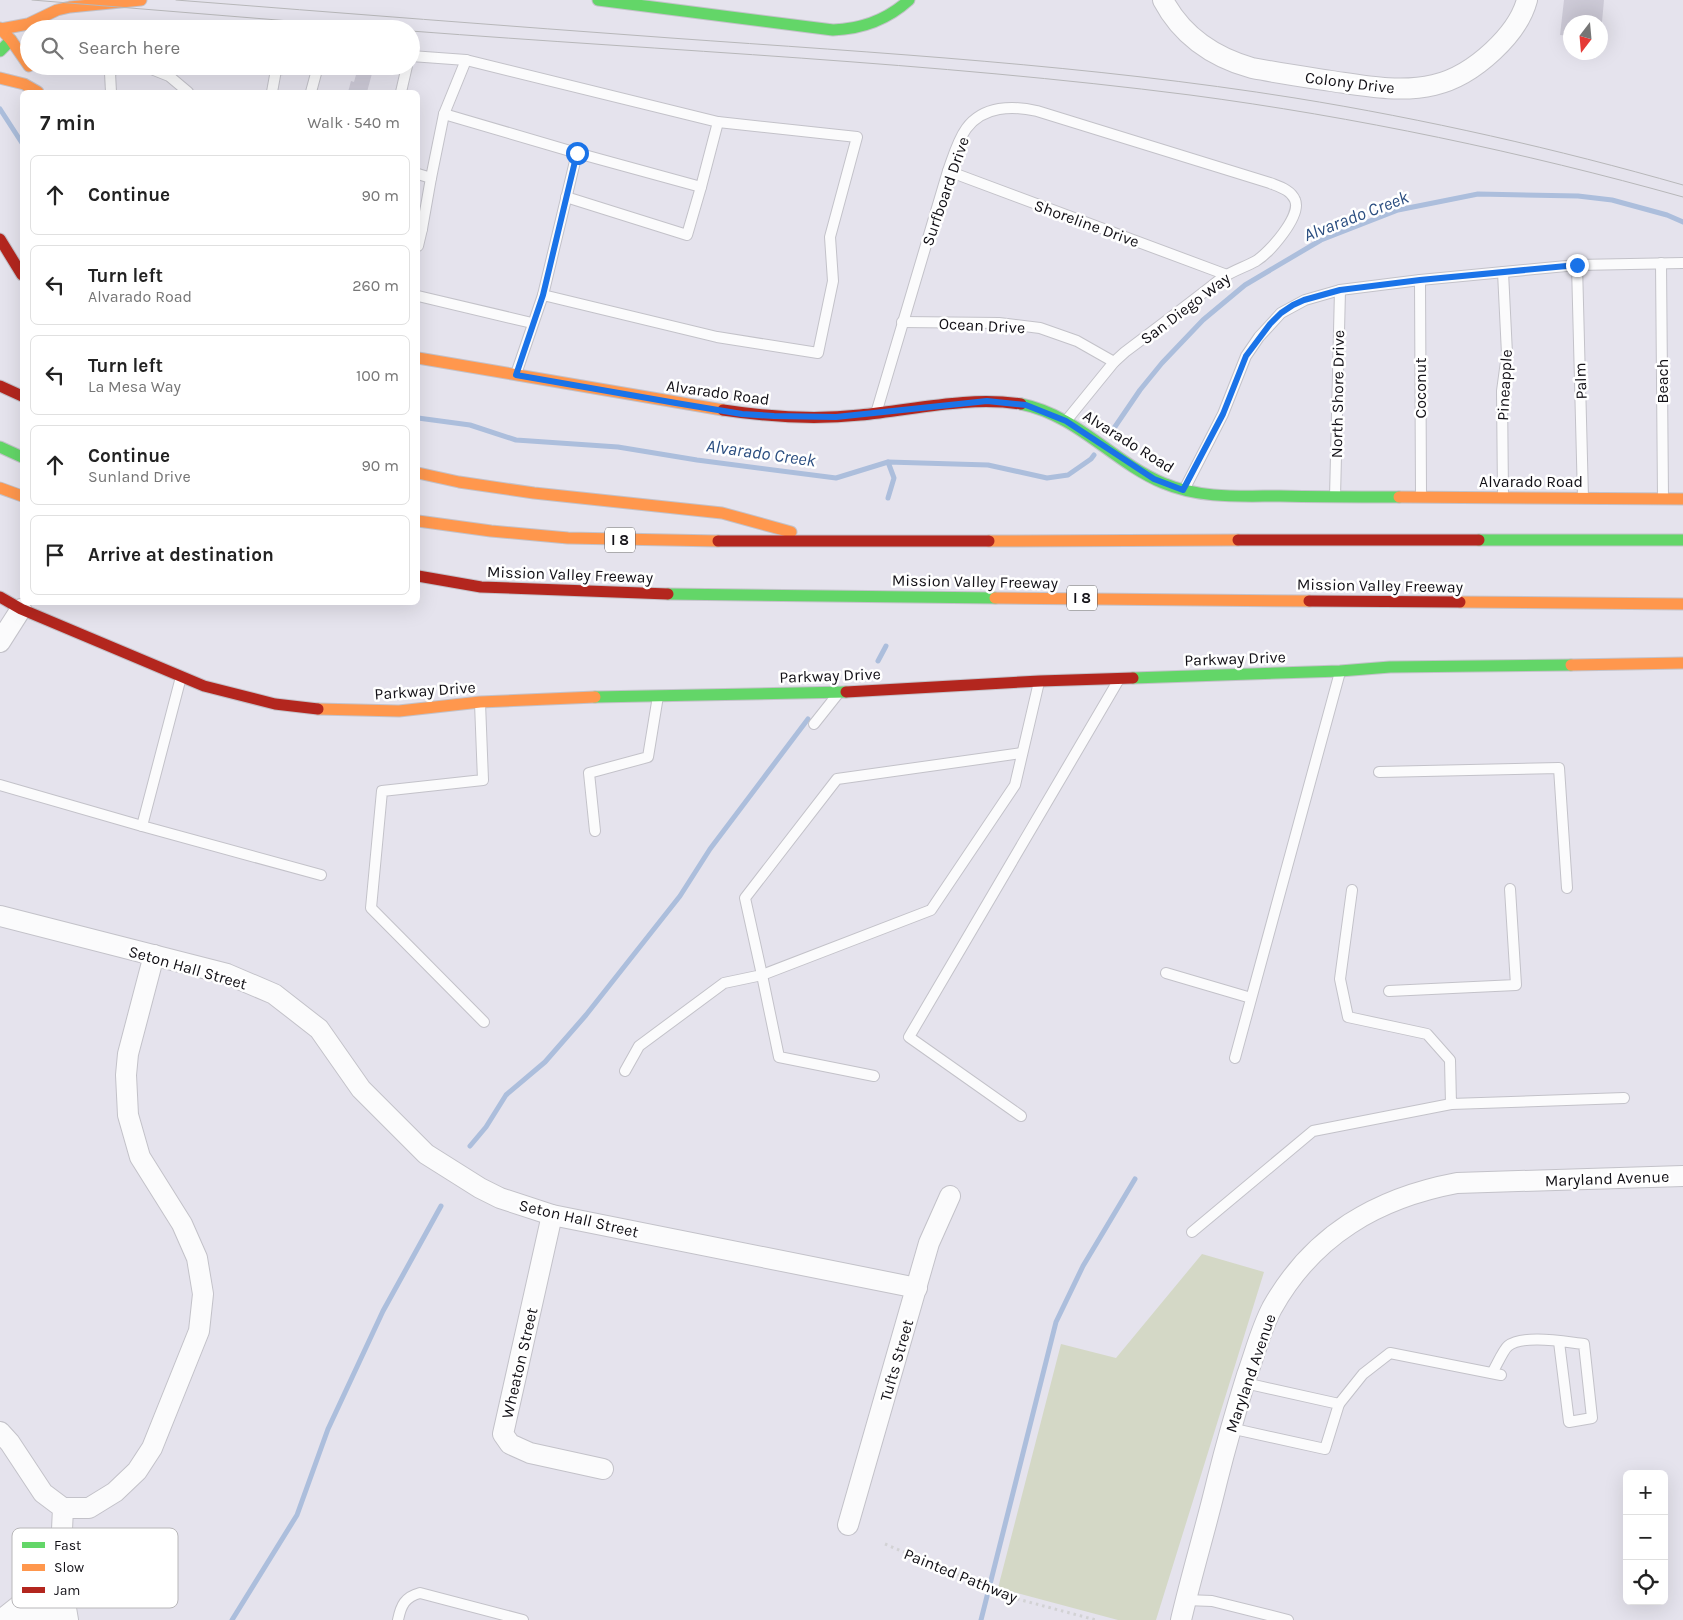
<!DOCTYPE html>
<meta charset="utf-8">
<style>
:root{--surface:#fff;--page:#f6f6f6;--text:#222;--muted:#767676;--line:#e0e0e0}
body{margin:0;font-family:Karla,sans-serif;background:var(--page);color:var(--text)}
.controls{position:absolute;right:15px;bottom:15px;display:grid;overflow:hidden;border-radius:8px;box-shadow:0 5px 20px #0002}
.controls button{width:45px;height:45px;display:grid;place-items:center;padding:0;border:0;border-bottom:1px solid var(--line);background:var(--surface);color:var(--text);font:25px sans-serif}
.compass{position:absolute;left:1563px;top:15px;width:45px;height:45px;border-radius:50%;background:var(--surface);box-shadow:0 5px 20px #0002;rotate:196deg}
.stop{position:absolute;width:15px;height:15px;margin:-11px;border:4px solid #1a73e8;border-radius:50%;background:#fff}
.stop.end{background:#1a73e8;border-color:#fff;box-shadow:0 1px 5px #0008}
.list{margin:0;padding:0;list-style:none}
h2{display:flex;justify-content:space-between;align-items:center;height:65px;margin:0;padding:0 20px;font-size:21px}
h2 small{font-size:16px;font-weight:400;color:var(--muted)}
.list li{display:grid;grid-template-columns:32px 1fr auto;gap:15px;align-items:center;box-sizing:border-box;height:80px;margin:0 10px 10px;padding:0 10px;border:1px solid var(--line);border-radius:8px}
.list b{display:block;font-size:19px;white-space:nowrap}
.list p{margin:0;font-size:16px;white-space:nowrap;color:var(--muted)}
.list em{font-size:16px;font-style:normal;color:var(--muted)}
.icon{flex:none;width:28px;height:28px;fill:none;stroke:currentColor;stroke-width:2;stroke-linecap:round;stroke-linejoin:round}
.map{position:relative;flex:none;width:1683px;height:1620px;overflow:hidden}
.search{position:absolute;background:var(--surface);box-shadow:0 5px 20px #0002;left:20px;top:20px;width:400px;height:55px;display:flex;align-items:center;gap:12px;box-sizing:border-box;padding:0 18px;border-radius:28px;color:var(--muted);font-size:19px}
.panel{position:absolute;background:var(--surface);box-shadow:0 5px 20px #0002;left:20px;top:90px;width:400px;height:515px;border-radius:8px}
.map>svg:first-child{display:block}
</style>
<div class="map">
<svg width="1683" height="1620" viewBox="0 0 1683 1620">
<rect width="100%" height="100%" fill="#e5e3ed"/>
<polygon fill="#d4d8c6" points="1202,1254 1264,1272 1156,1620 1118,1620 998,1588 1061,1344 1116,1358"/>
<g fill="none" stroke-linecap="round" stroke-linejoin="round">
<g stroke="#acbedc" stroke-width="5">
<polyline points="0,109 22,143"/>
<polyline points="418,418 470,425 516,440 618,447 697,460 836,478 888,462 988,465 1047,478 1068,475 1091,459 1094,455"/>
<polyline points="1110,434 1140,390 1162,363 1203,320 1245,285 1321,240 1398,210 1478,194 1578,196 1612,200 1667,215 1683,222"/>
<polyline points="888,462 894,478 888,498"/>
<polyline points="878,661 886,646"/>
<polyline points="470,1146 486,1127 506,1095 545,1062 586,1015 680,896 710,849 808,719"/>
<polyline points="232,1620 297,1515 328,1429 383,1311 441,1206"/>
<polyline points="981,1620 1056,1322 1083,1266 1135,1179"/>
</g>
</g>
<g fill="#cecbd8">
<polygon points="1564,0 1604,0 1602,22 1570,22 1570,36 1560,35"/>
<polygon points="344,66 374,66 367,92 348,92 351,81 354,82 357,71"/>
</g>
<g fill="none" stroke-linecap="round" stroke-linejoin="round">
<g stroke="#c3c2c9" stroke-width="12">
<g id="lane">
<polyline points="411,56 466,60 718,122 857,137 830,237 833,281 818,353 717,337 543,295 516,374"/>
<polyline points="144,66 169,76 188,92"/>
<polyline points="111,92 110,73 118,66"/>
<polyline points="272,92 276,70 302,66"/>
<polyline points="311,92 318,66"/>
<polyline points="401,92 407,66"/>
<polyline points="444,114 577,153 543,295"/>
<polyline points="577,153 701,187 718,122"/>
<polyline points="948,171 1227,275"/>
<polyline points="418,174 431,178 444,114 466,60"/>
<polyline points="566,197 687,235 701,187"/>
<polyline points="418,228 422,229 431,178"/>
<polyline points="418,246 422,229"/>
<polyline points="1661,263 1663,498"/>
<polyline points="1577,265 1583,498"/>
<polyline points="1420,280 1421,496"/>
<polyline points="418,296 532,323"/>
<polyline points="902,322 999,323 1040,328 1077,341 1114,362"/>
<path d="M877 410 948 171C958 143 964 115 999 109 1012 107 1024 108 1037 111L1270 183C1280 187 1291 190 1295 200 1302 216 1269 253 1256 261 1245 267 1232 271 1222 278 1190 303 1157 328 1125 352L1114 362 1066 421"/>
<polyline points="1184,490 1223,414 1246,356 1259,337 1281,313 1305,300 1340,290 1420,280 1577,265 1683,263"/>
<polyline points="1335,497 1340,290"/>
<polyline points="1503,497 1502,391 1507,354 1503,272"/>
<polyline points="181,677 142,826 321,875"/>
<polyline points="480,703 483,780 382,791 371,908 484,1022"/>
<polyline points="814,724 837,695"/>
<polyline points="1379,772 1559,768 1567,888"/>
<polyline points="0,785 142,826"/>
<polyline points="595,831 589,773 648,757 658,696"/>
<polyline points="1352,890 1340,979 1348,1017 1427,1034 1450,1060 1451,1104 1624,1098"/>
<polyline points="1166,973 1251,998"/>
<polyline points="1389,991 1516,985 1510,889"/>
<polyline points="1235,1058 1340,672"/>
<polyline points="625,1071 639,1046 724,983 762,975 745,898 837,779 1022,753"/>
<polyline points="874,1076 779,1057 762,975 931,910 1015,785 1039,682"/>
<polyline points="1021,1116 909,1037 1118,681"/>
<polyline points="1192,1232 1313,1131 1451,1104"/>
<path d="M1492 1373C1496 1367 1503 1350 1508 1346 1523 1334 1565 1342 1584 1344L1592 1418 1569 1422 1559 1342"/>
<polyline points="1339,1404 1363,1374 1390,1353 1501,1375"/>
<polyline points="1230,1428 1325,1449 1339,1404 1245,1383"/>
<polyline points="1186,1600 1212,1601 1288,1620"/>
<path d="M398 1620C401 1605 405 1597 420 1593L523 1620"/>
</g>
</g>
<g stroke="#c3c2c9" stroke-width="22">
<g id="street">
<path d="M1163 0C1182 36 1213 57 1252 68 1278 73 1305 77 1331 81 1365 86 1400 93 1434 85 1456 80 1477 66 1493 51 1508 37 1522 19 1527 0"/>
<polyline points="0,642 21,609"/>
<polyline points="0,916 227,974 274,994 319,1029 361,1089 426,1154 480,1188 500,1198 552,1215 917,1288"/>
<polyline points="552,1215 503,1434 510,1444 530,1453 603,1469"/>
<polyline points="0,1432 10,1443 43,1493 63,1508 60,1573 68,1620"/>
<polyline points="63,1508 89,1508 115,1492 137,1471 152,1448 199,1331 203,1294 197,1258 182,1224 140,1157 128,1115 126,1075 128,1054 154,955"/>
<polyline points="848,1525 929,1243 950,1196"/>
<path d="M8 1618C26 1613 44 1606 60 1620"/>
<polyline points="1,1620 60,1573"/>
<path d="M1181 1620C1192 1573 1206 1527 1217 1481 1226 1445 1236 1410 1247 1375 1255 1353 1261 1329 1272 1308 1313 1235 1377 1198 1457 1183L1683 1176"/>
</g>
</g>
<g stroke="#c3c2c9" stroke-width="13">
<g id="fast">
<path d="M598 0 833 30C863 29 887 20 909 0"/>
<polyline points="0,51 11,40"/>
<path d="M1021 404C1077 415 1113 462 1163 483 1201 499 1241 496 1280 496 1320 497 1359 497 1399 497"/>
<polyline points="0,447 22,457"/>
<polyline points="1479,540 1683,540"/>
<polyline points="668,594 995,598"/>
<polyline points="1133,678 1340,671 1390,667 1571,665"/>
<polyline points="595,697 846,692"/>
</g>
</g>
<g stroke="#c3c2c9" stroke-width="13">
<g id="slow">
<polyline points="0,28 11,40 29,66"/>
<polyline points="0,29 1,29"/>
<polyline points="1,29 28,24 57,10 70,7 141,0"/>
<polyline points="0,78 24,84 38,92"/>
<polyline points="418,358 723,410"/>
<polyline points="418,473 459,482 534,493 722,513 791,532"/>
<polyline points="0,488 22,496"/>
<polyline points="1399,497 1683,499"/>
<polyline points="418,521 491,531 568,538 718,541"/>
<polyline points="989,541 1238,540"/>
<polyline points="995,598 1309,601"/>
<polyline points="1460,602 1683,604"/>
<polyline points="1571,665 1683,663"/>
<polyline points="318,709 399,711 480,702 595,697"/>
</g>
</g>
<g stroke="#c3c2c9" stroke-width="13">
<g id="jam">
<polyline points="0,239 22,275"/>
<polyline points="0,386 22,396"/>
<path d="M723 410C769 417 814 420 860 415 913 410 967 396 1021 404"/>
<polyline points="1238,540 1479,540"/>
<polyline points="718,541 989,541"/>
<polyline points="418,576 481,587 668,594"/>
<polyline points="0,597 21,609 204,686 275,704 318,709"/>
<polyline points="1309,601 1460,602"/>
<polyline points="846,692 1040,681 1133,678"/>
</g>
</g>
<polyline stroke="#d2d2d4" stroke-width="3" stroke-dasharray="2.5 4" stroke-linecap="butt" points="885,1544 1010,1597 1096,1620"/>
<use href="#lane" stroke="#fbfbfc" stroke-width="10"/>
<use href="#street" stroke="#fbfbfc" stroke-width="20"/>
<use href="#fast" stroke="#63d668" stroke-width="11"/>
<use href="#slow" stroke="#ff974d" stroke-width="11"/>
<use href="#jam" stroke="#b3261e" stroke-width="11"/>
<g stroke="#b7b7b9" stroke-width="1">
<polyline points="32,0 388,29"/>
<path d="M176 0C341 13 506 26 671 38 880 53 1089 65 1295 98 1425 119 1557 149 1683 185"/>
<path d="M411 31C671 51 932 62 1190 95 1356 117 1522 152 1683 197"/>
</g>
</g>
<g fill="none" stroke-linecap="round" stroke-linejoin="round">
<polyline stroke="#1a73e8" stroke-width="6" points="577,153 543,295 516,375 676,403 742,414 774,416 836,417 987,401 1026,405 1066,421 1154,479 1183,490 1223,414 1246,356 1270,324 1281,313 1293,305 1304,300 1340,290 1420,280 1577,265"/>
</g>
<g text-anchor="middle" stroke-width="5" stroke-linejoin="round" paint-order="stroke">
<g fill="#fff" stroke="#59585c" stroke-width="1">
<rect x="605" y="527.5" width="30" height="25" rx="4"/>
<rect x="1067" y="585.5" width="30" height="25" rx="4"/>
</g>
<g font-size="15" font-weight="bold" fill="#121016">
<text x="620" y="545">I 8</text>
<text x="1082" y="603">I 8</text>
</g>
<g font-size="16" fill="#121016" stroke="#fff">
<text transform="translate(1350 82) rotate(7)" y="6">Colony Drive</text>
<text transform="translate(945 191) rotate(-71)" y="6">Surfboard Drive</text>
<text transform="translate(1087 223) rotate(20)" y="6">Shoreline Drive</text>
<text transform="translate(1185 308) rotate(-37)" y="6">San Diego Way</text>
<text transform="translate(982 325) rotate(3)" y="6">Ocean Drive</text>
<text transform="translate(1580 381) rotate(-92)" y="6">Palm</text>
<text transform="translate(1662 381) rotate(-90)" y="6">Beach</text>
<text transform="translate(1504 385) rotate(-87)" y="6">Pineapple</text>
<text transform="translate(1420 388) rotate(-90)" y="6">Coconut</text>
<text transform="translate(718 392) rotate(8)" y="6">Alvarado Road</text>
<text transform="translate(1337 394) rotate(-89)" y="6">North Shore Drive</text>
<text transform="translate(1129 441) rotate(32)" y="6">Alvarado Road</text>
<text x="1531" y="487">Alvarado Road</text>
<text transform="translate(570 574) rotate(2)" y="6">Mission Valley Freeway</text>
<text transform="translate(975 581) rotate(1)" y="6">Mission Valley Freeway</text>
<text transform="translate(1380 585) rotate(1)" y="6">Mission Valley Freeway</text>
<text transform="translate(1235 658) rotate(-2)" y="6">Parkway Drive</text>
<text transform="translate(830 675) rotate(-2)" y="6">Parkway Drive</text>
<text transform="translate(425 690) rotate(-4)" y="6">Parkway Drive</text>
<text transform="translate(188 967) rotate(16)" y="6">Seton Hall Street</text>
<text transform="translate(1607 1178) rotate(-2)" y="6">Maryland Avenue</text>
<text transform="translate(579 1218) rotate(13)" y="6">Seton Hall Street</text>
<text transform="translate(896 1360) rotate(-74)" y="6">Tufts Street</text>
<text transform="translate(519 1363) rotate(-77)" y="6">Wheaton Street</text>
<text transform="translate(1250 1373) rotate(-71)" y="6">Maryland Avenue</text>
<text transform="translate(961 1575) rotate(22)" y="6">Painted Pathway</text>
</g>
<g font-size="18" font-style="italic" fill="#2b4e80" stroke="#fff">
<text transform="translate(1356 216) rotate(-21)" y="6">Alvarado Creek</text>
<text transform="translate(761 453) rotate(8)" y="6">Alvarado Creek</text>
</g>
</g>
<rect x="12" y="1528" width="166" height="80" rx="8" fill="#fff" stroke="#b8b7b9" stroke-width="1"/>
<rect x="22" y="1542" width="23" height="6" fill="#63d668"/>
<rect x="22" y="1564" width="23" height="7" fill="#ff974d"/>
<rect x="22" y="1587" width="23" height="6" fill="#b3261e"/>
<g font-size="14" fill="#121016">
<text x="54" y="1550">Fast</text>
<text x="54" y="1572">Slow</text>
<text x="54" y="1595">Jam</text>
</g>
</svg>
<div class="controls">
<button>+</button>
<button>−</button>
<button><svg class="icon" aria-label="locate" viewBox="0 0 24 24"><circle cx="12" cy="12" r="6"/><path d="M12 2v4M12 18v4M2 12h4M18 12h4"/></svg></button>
</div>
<svg class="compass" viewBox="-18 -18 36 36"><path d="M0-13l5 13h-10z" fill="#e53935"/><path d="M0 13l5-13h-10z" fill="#767676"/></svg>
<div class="stop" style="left:577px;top:153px"></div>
<div class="stop end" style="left:1577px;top:265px"></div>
<div class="search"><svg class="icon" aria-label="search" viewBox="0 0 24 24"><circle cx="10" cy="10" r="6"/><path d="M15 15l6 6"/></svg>Search here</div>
<section class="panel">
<h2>7 min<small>Walk · 540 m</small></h2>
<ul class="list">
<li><svg class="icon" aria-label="ahead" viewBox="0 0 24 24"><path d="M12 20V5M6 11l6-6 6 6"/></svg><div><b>Continue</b></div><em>90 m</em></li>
<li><svg class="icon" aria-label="left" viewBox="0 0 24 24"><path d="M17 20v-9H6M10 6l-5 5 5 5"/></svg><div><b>Turn left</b><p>Alvarado Road</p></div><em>260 m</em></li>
<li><svg class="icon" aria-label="left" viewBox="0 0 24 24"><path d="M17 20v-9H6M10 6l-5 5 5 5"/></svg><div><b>Turn left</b><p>La Mesa Way</p></div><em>100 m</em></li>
<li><svg class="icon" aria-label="ahead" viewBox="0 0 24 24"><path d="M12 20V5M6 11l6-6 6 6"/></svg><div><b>Continue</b><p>Sunland Drive</p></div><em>90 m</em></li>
<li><svg class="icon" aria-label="arrive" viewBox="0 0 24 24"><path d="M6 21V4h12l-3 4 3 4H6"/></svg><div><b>Arrive at destination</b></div></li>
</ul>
</section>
</div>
